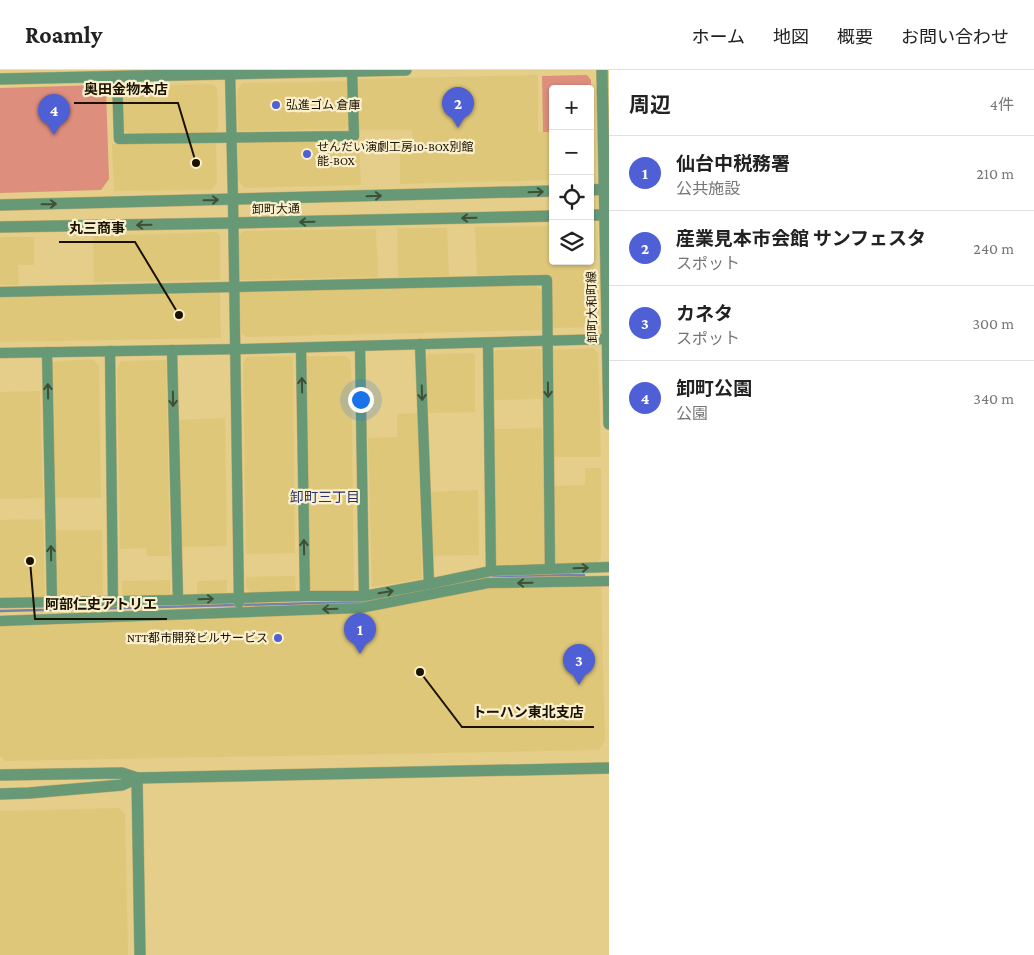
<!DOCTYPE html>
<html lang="ja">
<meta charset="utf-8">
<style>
:root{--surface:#fff;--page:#f6f6f6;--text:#222;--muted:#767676;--line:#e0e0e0;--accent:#4f5fd5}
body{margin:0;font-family:"Crimson Pro","Noto Sans JP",serif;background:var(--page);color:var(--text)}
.controls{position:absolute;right:15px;top:15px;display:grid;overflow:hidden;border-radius:5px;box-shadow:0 1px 4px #0004}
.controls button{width:45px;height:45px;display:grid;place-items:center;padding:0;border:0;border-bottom:1px solid var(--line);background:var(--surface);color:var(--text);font:25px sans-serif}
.you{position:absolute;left:360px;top:329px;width:18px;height:18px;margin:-12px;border:4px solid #fff;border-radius:50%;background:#1a73e8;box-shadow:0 0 0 8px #1a73e833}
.badge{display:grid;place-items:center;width:32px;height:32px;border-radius:50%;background:var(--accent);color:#fff;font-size:16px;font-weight:700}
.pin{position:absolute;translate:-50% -41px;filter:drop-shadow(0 1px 2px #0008)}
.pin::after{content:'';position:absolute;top:26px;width:18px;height:15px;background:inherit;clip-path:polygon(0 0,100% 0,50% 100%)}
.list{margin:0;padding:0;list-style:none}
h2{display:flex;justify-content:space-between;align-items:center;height:65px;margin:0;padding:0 20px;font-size:21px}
h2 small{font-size:16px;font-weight:400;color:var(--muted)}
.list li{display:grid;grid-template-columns:32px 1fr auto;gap:15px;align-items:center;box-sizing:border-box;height:75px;padding:0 20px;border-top:1px solid var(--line)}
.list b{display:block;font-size:19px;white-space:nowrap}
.list p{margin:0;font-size:16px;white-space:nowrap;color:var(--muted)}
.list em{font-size:16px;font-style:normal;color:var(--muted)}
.icon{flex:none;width:28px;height:28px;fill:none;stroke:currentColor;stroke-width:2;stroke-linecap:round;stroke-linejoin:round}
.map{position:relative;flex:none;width:609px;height:885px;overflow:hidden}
header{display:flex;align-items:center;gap:30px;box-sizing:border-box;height:70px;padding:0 25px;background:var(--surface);border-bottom:1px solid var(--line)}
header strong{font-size:24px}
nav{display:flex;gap:28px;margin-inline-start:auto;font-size:18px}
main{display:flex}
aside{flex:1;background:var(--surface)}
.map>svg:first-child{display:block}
</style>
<header>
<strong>Roamly</strong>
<nav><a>ホーム</a><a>地図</a><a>概要</a><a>お問い合わせ</a></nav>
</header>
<main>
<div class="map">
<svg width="609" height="885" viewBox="0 0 609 885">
<rect width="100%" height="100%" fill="#e4ce89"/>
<g fill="#dfc779">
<polygon points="538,5 538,62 553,62 553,110 400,114 400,82 417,82 411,60 357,60 356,9"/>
<polygon points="348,11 350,54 345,59 238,61 237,21 242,13"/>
<polygon points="212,14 217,18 218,58 214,63 129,65 122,57 121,16"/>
<polygon points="359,68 361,115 245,118 238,110 238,71"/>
<polygon points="216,72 217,113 211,120 114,121 112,74"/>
<polygon points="553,156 553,191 590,191 590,158 593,160 594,257 552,258 550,204 477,205 475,157"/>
<polygon points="397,158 447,158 449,206 398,207"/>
<polygon points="376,159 378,207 239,210 237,166 244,161"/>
<polygon points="215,162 220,165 220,210 94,212 93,166"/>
<polygon points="0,167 34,167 34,195 18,195 19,215 0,215"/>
<polygon points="532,213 542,221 543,260 247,267 241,263 240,221"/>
<polygon points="220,223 221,268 0,272 0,225"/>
<polygon points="593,278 598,283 601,387 552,387 550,280"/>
<polygon points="541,279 542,329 492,330 490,286 496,280"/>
<polygon points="472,283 475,285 475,342 426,343 425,290 428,284"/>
<polygon points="293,286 295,483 246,484 243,293 247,287"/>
<polygon points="303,286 345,286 351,291 354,521 307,522"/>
<polygon points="92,289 99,296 101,428 53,428 50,292"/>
<polygon points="166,290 170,486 147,486 146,478 120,479 117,299 121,291"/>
<polygon points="40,321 43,428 0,429 0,322"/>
<polygon points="418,343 422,509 372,517 368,368 397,367 397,344"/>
<polygon points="225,348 227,476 178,477 177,350"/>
<polygon points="542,358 547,494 495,495 493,359"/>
<polygon points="585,398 601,398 601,488 596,493 555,494 553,416 585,415"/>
<polygon points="478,420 479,485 430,486 429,422"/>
<polygon points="43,449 45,529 3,530 0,528 0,450"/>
<polygon points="54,460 102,460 103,524 100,528 56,529"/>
<polygon points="295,506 296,522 251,523 246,518 246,507"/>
<polygon points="170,510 170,527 126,527 122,524 122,511"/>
<polygon points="227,510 227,521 225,524 197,525 197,511"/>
<polygon points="601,515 605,670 599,680 5,691 0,686 0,555 2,552 361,543 489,517"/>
<polygon points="119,738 125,744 128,885 0,885 0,741"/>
</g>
<g fill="#dd8e7d">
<polygon points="587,5 591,10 592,62 590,62 590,19 553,19 553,62 543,62 542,6"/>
<polygon points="101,15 106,20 109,109 101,120 0,123 0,18"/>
</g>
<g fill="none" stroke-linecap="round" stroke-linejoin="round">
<g stroke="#7881ac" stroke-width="2.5">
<polyline points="493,506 584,505"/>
<polyline points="0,541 359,532 382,528"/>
</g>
<g stroke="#c0ac70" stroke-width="11">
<g id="minor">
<polyline points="230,0 233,130 239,533"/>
<polyline points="117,7 119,69 354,66 352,0"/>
<polyline points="0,222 547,210 550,499"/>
<polyline points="488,273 491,501"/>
<polyline points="420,274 429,514"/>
<polyline points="360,276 364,526"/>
<polyline points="301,278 305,526"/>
<polyline points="172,280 178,530"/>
<polyline points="110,281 113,532"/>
<polyline points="47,282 52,532"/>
<polyline points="0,283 244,279 609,269"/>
<polyline points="0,533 178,530 305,526 364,526 429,514 491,501 609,497"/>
<polyline points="0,551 360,538 488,513 609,511"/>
</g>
</g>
<g stroke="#c0ac70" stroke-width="12">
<g id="tertiary">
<polyline points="602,0 609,354"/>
<polyline points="0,9 406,0"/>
<polyline points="590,120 609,119"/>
<polyline points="0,135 553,121"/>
<polyline points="590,145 609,145"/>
<polyline points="0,157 234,153 553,146"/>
<polyline points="0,705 122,703 137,708 609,698"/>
<polyline points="137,708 140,885"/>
<polyline points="0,724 29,723 122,715 137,708"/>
</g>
</g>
<use href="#minor" stroke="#689976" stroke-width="10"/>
<use href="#tertiary" stroke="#689976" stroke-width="11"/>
</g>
<defs><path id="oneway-shaft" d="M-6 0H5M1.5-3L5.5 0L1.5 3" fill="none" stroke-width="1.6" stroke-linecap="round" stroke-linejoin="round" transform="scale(1.25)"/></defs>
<g stroke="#3d4f35">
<use href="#oneway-shaft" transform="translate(536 122) rotate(-2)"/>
<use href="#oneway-shaft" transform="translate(374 126) rotate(-2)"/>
<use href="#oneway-shaft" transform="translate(211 130) rotate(-1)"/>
<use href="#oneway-shaft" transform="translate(49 134) rotate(-1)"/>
<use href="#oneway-shaft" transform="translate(469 148) rotate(179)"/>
<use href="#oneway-shaft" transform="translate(307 152) rotate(179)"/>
<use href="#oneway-shaft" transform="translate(144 155) rotate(179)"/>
<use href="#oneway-shaft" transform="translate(302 315) rotate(-91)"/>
<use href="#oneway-shaft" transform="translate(548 320) rotate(89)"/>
<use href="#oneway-shaft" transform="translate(48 321) rotate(-91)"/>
<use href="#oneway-shaft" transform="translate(422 323) rotate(88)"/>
<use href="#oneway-shaft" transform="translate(173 329) rotate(89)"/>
<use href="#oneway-shaft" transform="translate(304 477) rotate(-91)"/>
<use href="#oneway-shaft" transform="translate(51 483) rotate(-91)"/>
<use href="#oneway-shaft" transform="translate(581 498) rotate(-2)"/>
<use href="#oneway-shaft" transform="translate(525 513) rotate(179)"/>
<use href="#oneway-shaft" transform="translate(386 522) rotate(-10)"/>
<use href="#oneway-shaft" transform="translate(206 529) rotate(-2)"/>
<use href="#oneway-shaft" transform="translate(330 539) rotate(178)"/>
</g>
<g fill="#4f5fd5" stroke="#fbf0ce" stroke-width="2">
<circle cx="276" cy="35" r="5"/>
<circle cx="307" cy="84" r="5"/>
<circle cx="278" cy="568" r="5"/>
</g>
<g text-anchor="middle" stroke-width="4.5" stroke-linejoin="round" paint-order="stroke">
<g font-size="12" fill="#1a1200" stroke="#fbf0ce" text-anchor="start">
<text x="286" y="39">弘進ゴム 倉庫</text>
<text x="317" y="81">せんだい演劇工房10-BOX別館<tspan x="317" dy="14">能-BOX</tspan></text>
<text x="268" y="572" text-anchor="end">NTT都市開発ビルサービス</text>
</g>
<g font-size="12" fill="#1a1200" stroke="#fbf0ce">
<text transform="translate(276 139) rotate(-1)" y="4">卸町大通</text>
<text transform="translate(592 237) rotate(-91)" y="4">卸町大和町線</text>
</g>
<g font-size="14" fill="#2a336d" stroke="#fbf0ce">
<text x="325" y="432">卸町三丁目</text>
</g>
</g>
<path fill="none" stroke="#1a1200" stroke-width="2" d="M196 93L178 33H74M179 245L135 172H59M30 491L35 549H167M420 602L462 657H594"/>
<g fill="#1a1200" stroke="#fbf0ce" stroke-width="2">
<circle cx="196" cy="93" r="5"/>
<circle cx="179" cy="245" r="5"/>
<circle cx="30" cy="491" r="5"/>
<circle cx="420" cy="602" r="5"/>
</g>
<g font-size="14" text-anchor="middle" font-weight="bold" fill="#1a1200" stroke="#fbf0ce" stroke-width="4.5" stroke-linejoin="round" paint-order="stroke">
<text x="126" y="24">奥田金物本店</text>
<text x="97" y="163">丸三商事</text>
<text x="101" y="539">阿部仁史アトリエ</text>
<text x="528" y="647">トーハン東北支店</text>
</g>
</svg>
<div class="controls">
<button>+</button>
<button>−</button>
<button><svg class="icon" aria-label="locate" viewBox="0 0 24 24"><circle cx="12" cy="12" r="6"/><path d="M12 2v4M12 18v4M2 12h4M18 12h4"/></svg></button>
<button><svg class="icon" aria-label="layers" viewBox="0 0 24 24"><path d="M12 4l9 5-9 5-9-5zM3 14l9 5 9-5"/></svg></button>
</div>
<div class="you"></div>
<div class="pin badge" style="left:360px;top:584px">1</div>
<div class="pin badge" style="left:458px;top:58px">2</div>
<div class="pin badge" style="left:579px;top:615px">3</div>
<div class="pin badge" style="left:54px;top:65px">4</div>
</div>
<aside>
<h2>周辺<small>4件</small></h2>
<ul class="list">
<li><span class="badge">1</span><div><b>仙台中税務署</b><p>公共施設</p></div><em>210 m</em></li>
<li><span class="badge">2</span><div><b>産業見本市会館 サンフェスタ</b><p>スポット</p></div><em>240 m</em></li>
<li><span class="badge">3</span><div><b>カネタ</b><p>スポット</p></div><em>300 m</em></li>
<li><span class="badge">4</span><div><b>卸町公園</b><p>公園</p></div><em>340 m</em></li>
</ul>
</aside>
</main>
